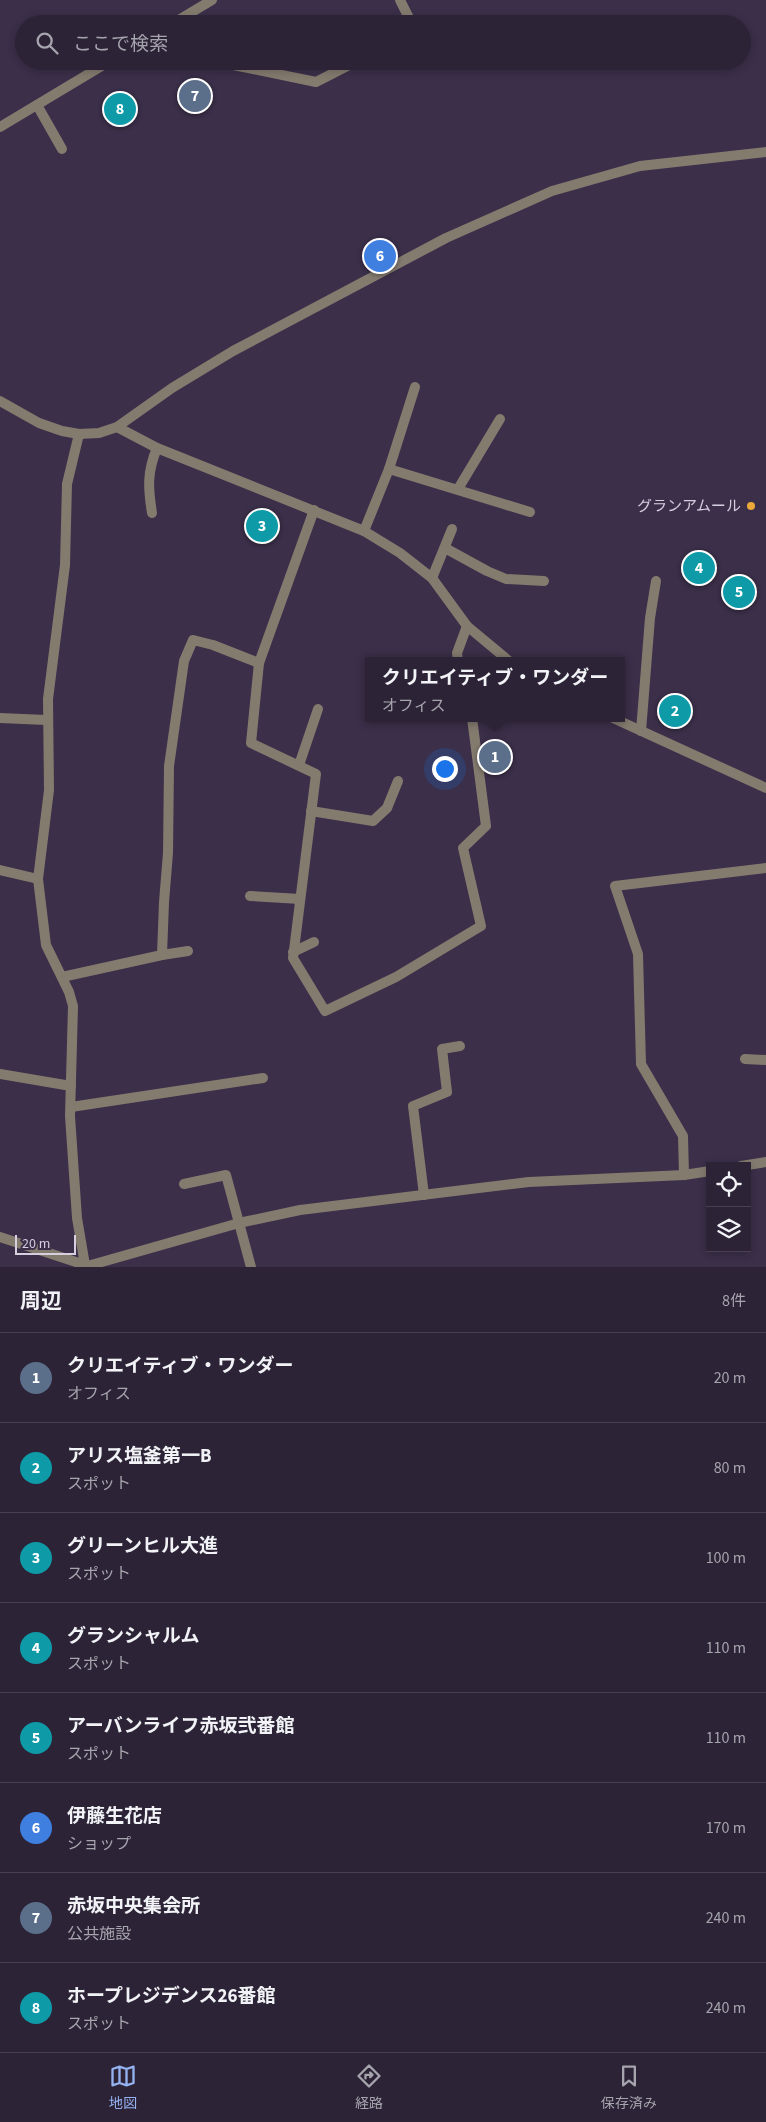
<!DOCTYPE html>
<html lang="ja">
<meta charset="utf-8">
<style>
:root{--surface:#2c2337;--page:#382f42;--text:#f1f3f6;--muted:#a6a4ad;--line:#484052;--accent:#95b2f1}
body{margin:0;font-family:"Source Sans 3","Noto Sans JP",sans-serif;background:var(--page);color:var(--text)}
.controls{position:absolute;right:15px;bottom:15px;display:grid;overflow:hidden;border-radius:0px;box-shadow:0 2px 8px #0003}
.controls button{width:45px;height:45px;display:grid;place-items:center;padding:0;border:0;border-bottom:1px solid var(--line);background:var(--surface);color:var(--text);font:25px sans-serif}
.scale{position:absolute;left:15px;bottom:12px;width:61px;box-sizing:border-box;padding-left:5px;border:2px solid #d6cfe0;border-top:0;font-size:14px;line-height:18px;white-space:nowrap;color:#d6cfe0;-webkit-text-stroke:4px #3b2f49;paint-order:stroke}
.you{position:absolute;left:444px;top:768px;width:18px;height:18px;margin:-12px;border:4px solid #fff;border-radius:50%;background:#1a73e8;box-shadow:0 0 0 8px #1a73e833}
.badge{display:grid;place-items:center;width:32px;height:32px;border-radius:50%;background:var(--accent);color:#fff;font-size:16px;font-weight:700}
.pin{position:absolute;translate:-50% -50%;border:2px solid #fff;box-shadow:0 1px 5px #0006}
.popup{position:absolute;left:365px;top:657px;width:260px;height:65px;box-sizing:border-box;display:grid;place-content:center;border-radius:0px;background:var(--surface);filter:drop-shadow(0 1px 4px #0005);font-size:16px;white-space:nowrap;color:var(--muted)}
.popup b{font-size:19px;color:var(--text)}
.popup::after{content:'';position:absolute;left:50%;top:100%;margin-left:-10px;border:10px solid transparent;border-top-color:var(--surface)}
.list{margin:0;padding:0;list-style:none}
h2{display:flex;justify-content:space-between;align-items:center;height:65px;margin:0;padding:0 20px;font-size:21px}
h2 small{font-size:16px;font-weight:400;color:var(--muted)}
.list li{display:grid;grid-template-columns:32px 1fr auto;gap:15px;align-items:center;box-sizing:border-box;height:90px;padding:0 20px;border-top:1px solid var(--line)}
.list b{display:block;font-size:19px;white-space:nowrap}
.list p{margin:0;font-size:16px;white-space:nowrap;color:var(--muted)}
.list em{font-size:16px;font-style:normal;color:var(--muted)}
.icon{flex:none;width:28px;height:28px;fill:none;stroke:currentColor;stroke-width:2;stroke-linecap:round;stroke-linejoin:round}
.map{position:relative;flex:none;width:766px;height:1267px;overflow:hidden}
.search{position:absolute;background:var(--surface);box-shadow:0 2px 8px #0003;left:15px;right:15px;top:15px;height:55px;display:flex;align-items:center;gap:12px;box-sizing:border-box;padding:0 18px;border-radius:28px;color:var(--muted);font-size:19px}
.sheet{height:785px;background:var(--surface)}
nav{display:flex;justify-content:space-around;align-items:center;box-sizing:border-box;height:70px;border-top:1px solid var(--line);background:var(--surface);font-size:14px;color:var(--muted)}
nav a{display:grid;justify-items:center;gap:2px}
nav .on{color:var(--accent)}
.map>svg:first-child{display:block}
</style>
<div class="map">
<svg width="766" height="1267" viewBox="0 0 766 1267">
<rect width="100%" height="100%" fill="#3b2f49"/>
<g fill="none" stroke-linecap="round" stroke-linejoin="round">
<g stroke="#847b6f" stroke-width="10">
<polyline points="400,0 412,24"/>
<polyline points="172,24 212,0"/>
<polyline points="433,24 438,21"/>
<polyline points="214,61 316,82 357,61"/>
<polyline points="37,105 62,149"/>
<polyline points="0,127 110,61"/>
<polyline points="0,401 39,423 62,431 79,434 99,433 117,427 172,388 233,351 446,238 552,191 640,166 766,152"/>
<polyline points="117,427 157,448 364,531 400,553 432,578 467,626 509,661"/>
<polyline points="389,469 530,512"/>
<polyline points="458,489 500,419"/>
<polyline points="314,510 259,663 251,743 316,774 293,958 325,1011 396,977 481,926 463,848 486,826 472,718"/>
<path d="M152 513C148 488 147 472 157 448"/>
<polyline points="364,531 389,469 415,387"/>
<polyline points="445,548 487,571 506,579 544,581"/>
<polyline points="432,578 452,529"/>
<polyline points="458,661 457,653 467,626"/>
<polyline points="0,718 46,720"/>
<polyline points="613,718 766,788"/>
<polyline points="641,731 650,618 656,581"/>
<polyline points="299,765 318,709"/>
<polyline points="311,811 373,821 387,808 398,781"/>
<polyline points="0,870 38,879"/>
<polyline points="250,896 300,899"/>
<polyline points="293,952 314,942"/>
<polyline points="162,955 188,951"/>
<polyline points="62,977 162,955 164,902 168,853 169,766 184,661 193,640 213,645 259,663"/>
<polyline points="745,1059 766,1060"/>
<polyline points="0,1074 71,1086"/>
<polyline points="71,1107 263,1078"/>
<polyline points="741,1166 766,1162"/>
<polyline points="684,1175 683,1136 641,1064 638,954 615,886 766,868"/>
<polyline points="184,1184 226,1175 251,1267"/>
<polyline points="424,1195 413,1106 447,1092 442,1049 460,1046"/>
<polyline points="0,1237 85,1265 77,1218 70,1116 73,1006 69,992 46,945 38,879 49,790 48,699 65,565 67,484 79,434"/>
<polyline points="84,1267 239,1223 300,1210 529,1182 684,1175 710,1171"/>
</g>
</g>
<circle fill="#eba939" stroke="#3b2f49" stroke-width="2" cx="751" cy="506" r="5"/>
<g text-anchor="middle" stroke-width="4.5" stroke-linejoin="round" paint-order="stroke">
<g font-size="15" fill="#d6cfe0" stroke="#3b2f49" text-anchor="end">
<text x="741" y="511">グランアムール</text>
</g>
</g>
</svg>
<div class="controls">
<button><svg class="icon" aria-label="locate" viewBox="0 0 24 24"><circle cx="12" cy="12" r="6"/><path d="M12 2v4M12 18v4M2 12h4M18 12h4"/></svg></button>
<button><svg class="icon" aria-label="layers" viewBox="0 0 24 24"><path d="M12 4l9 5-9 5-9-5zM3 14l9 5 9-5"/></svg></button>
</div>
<div class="scale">20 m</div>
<div class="you"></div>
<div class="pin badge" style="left:495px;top:757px;background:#5c6f8a">1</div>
<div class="popup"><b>クリエイティブ・ワンダー</b>オフィス</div>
<div class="pin badge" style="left:675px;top:711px;background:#0f9aa8">2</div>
<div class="pin badge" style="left:262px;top:526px;background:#0f9aa8">3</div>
<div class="pin badge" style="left:699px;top:568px;background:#0f9aa8">4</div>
<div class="pin badge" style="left:739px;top:592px;background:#0f9aa8">5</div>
<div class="pin badge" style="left:380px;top:256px;background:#3f7fe0">6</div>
<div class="pin badge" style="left:195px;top:96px;background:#5c6f8a">7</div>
<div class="pin badge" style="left:120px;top:109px;background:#0f9aa8">8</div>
<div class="search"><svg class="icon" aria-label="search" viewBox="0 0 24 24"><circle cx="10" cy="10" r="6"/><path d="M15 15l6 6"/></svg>ここで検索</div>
</div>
<section class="sheet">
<h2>周辺<small>8件</small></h2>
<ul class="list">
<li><span class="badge" style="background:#5c6f8a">1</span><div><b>クリエイティブ・ワンダー</b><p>オフィス</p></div><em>20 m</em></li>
<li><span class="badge" style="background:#0f9aa8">2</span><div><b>アリス塩釜第一B</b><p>スポット</p></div><em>80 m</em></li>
<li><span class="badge" style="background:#0f9aa8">3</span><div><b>グリーンヒル大進</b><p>スポット</p></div><em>100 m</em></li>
<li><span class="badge" style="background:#0f9aa8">4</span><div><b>グランシャルム</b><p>スポット</p></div><em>110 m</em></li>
<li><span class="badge" style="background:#0f9aa8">5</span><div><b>アーバンライフ赤坂弐番館</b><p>スポット</p></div><em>110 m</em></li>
<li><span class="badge" style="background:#3f7fe0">6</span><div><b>伊藤生花店</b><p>ショップ</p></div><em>170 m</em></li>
<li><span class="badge" style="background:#5c6f8a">7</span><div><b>赤坂中央集会所</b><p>公共施設</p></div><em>240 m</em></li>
<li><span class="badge" style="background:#0f9aa8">8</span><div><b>ホープレジデンス26番館</b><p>スポット</p></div><em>240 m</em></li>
</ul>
</section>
<nav>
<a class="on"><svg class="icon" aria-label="map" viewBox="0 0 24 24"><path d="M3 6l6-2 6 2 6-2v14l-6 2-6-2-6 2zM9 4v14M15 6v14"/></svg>地図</a>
<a><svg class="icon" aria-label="directions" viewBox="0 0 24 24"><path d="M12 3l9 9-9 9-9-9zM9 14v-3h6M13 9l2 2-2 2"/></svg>経路</a>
<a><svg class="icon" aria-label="saved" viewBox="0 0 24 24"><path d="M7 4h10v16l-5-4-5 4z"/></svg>保存済み</a>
</nav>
